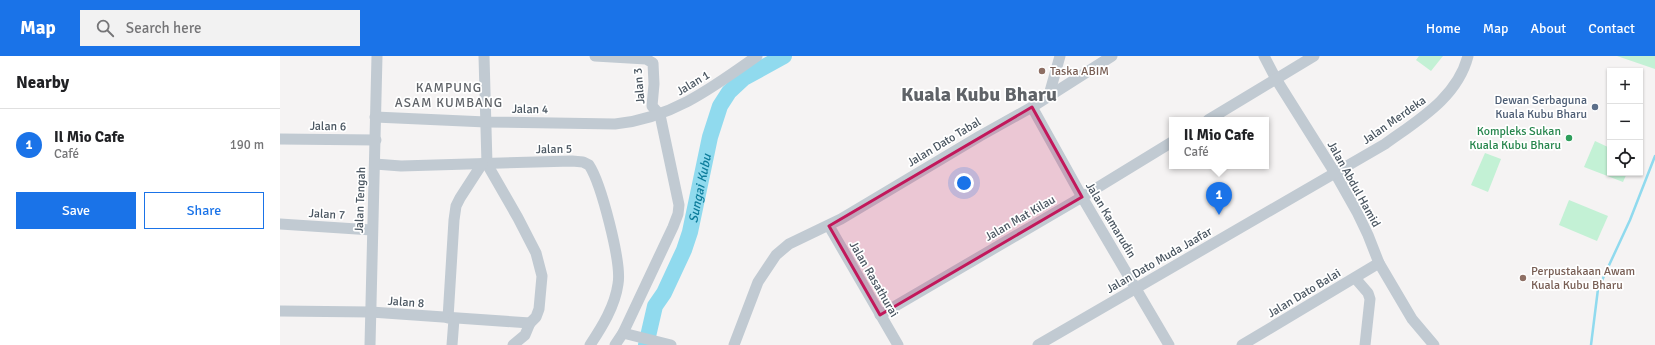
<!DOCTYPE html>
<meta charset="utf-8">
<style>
:root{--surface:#fff;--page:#f2f2f2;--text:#202124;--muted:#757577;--line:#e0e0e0;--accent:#1a73e8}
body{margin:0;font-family:Signika,sans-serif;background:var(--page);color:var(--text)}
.controls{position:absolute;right:12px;top:12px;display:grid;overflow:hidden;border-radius:0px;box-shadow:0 1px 3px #0004}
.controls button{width:36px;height:36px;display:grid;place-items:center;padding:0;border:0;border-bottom:1px solid var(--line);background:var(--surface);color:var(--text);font:20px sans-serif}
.you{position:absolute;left:684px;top:127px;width:14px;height:14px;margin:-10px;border:3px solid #fff;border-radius:50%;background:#1a73e8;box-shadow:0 0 0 6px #1a73e833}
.badge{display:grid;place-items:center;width:26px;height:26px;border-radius:50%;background:var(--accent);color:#fff;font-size:13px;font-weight:700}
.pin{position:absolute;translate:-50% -33px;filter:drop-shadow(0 1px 2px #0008)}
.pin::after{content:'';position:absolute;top:21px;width:14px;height:12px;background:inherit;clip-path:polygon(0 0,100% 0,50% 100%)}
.popup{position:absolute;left:889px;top:61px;width:100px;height:52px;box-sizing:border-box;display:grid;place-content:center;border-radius:0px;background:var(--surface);filter:drop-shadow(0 1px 3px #0005);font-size:13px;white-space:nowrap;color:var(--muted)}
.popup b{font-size:15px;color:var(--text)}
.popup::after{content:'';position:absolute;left:50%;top:100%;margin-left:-8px;border:8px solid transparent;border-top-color:var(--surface)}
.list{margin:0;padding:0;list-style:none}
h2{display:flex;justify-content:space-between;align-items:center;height:52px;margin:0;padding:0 16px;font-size:17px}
h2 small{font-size:13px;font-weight:400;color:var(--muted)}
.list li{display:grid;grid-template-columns:26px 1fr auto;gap:12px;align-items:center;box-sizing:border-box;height:72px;padding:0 16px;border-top:1px solid var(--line)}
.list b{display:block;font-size:15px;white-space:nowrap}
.list p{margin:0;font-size:13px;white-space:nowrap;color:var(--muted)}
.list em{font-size:13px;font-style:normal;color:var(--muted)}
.actions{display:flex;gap:8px;padding:12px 16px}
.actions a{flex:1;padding:9px 0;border:1px solid var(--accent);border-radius:0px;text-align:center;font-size:14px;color:var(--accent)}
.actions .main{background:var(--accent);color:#fff}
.icon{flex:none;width:22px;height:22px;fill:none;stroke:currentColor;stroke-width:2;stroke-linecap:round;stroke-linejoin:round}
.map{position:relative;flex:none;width:1375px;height:289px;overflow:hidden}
header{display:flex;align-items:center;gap:24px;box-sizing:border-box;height:56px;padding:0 20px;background:var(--accent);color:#fff}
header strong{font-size:19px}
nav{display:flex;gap:22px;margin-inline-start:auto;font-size:14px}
.search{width:280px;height:36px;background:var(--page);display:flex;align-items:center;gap:10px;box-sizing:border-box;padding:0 14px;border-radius:0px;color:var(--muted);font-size:15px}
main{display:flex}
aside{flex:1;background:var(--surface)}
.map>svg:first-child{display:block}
</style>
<header>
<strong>Map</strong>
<div class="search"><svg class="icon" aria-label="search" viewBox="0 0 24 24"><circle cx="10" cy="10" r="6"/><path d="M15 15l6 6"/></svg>Search here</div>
<nav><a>Home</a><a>Map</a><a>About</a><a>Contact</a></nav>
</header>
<main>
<aside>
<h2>Nearby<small></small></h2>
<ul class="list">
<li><span class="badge">1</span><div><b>Il Mio Cafe</b><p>Café</p></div><em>190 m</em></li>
</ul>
<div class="actions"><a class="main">Save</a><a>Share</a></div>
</aside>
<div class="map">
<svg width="1375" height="289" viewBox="0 0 1375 289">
<rect width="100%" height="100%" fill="#f5f3f3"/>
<g fill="#c3f1d5">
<polygon points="1139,0 1163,0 1151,15 1136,4"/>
<polygon points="1337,0 1375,0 1375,13"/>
<polygon points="1315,85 1330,92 1330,117 1347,117 1343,126 1304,111"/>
<polygon points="1205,97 1221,103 1208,136 1191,129"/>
<polygon points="1289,144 1328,160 1317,185 1279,169"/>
</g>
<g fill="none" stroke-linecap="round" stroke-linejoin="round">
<polyline stroke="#90daee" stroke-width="2.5" points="1311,289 1318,233 1350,164 1375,100"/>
<path stroke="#90daee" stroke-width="16" id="s1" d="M366 289 375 250 384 237 404 194 410 176 430 81 440 50 449 36 464 22 504 0"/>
<g stroke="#c1cad2" stroke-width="11">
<polyline points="204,0 207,108 238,162 256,197 262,220 259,253 256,261 250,267 245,279 233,289"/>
<polyline points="315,0 366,3 373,7 374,28 372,50 380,59 399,149 398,158 393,171 343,277 335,289"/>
<polyline points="984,0 996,23 1055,117 1077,156 1088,179 1099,207 1132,263 1154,289"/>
<polyline points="769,39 780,0"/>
<polyline points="752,51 802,141 889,289"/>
<path d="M95 61 206 66 335 68C392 62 432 32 477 0"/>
<polyline points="928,64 1034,0"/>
<polyline points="0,83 96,84"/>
<path d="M95 108 121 110 292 105 303 106 309 109C321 127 342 207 338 228 335 250 322 271 310 289"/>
<polyline points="0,168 92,174"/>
<polyline points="549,170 618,289"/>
<polyline points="1075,222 1088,237 1090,243 1085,289"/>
<polyline points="0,255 91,256 250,267"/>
<polyline points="600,259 802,141 892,86"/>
<polyline points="168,262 174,164 176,150 180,142 202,108"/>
<polyline points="343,277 391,289"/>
<polyline points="90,289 97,0"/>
<polyline points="172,289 174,263"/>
<polyline points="454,289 478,226 496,199 509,188 561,163 700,80 752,51 832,0"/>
<path d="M758 289 1105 88C1138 64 1177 42 1188 0"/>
<polyline points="962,289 1099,207"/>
</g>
</g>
<path fill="#c2185b" fill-opacity="0.2" stroke="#c2185b" stroke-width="3" stroke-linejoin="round" d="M752 51 802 141 600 259 549 170Z"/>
<g fill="#8d6e63" stroke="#fff" stroke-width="1.5">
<circle cx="762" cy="15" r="4"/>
<circle cx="1243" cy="222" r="4"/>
</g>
<circle fill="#5c6f8a" stroke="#fff" stroke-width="1.5" cx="1315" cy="51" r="4"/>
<circle fill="#2e9e5b" stroke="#fff" stroke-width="1.5" cx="1289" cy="82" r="4"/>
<g text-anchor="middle" stroke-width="3.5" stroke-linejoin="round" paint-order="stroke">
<g font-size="12" fill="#785e54" stroke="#fff" text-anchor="start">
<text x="770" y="19">Taska ABIM</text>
<text x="1251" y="219">Perpustakaan Awam<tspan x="1251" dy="14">Kuala Kubu Bharu</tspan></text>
</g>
<g font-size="12" fill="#4a5661" stroke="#fff">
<text transform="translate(413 27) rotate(-31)" y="4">Jalan 1</text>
<text transform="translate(359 30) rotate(-95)" y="4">Jalan 3</text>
<text transform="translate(250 53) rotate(1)" y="4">Jalan 4</text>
<text transform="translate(1114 64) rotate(-35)" y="4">Jalan Merdeka</text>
<text transform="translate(48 70) rotate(1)" y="4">Jalan 6</text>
<text transform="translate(664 86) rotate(-31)" y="4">Jalan Dato Tabal</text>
<text transform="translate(274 93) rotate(-1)" y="4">Jalan 5</text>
<text transform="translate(1074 128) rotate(61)" y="4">Jalan Abdul Hamid</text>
<text transform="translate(80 144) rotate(-88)" y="4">Jalan Tengah</text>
<text transform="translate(47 158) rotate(3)" y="4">Jalan 7</text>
<text transform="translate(740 162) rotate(-30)" y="4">Jalan Mat Kilau</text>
<text transform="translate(831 164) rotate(59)" y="4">Jalan Kamarudin</text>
<text transform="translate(879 204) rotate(-30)" y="4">Jalan Dato Muda Jaafar</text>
<text transform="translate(594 223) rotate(60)" y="4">Jalan Rasathurai</text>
<text transform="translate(1024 237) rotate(-31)" y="4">Jalan Dato Balai</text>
<text transform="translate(126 246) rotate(4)" y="4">Jalan 8</text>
</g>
<g font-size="12" fill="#4e5e75" stroke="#fff" text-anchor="end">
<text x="1307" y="48">Dewan Serbaguna<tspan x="1307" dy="14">Kuala Kubu Bharu</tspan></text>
</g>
<g font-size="12" fill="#27864d" stroke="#fff" text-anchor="end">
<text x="1281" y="79">Kompleks Sukan<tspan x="1281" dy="14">Kuala Kubu Bharu</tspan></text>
</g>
<g font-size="13" letter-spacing="1" fill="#5f6368" stroke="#fff">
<text x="169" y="36">KAMPUNG<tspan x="169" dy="15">ASAM KUMBANG</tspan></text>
</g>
<g font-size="13" font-style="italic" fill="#0c7c9b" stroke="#fff">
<text dy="5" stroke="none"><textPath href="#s1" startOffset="167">Sungai Kubu</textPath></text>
</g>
<g font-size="20" font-weight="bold" fill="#5f6368" stroke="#fff">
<text x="699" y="45">Kuala Kubu Bharu</text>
</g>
</g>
</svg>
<div class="controls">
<button>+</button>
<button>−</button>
<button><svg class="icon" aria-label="locate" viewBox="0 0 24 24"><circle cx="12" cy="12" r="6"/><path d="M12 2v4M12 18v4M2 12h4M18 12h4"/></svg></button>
</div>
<div class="you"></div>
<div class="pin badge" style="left:939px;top:159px">1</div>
<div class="popup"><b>Il Mio Cafe</b>Café</div>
</div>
</main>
